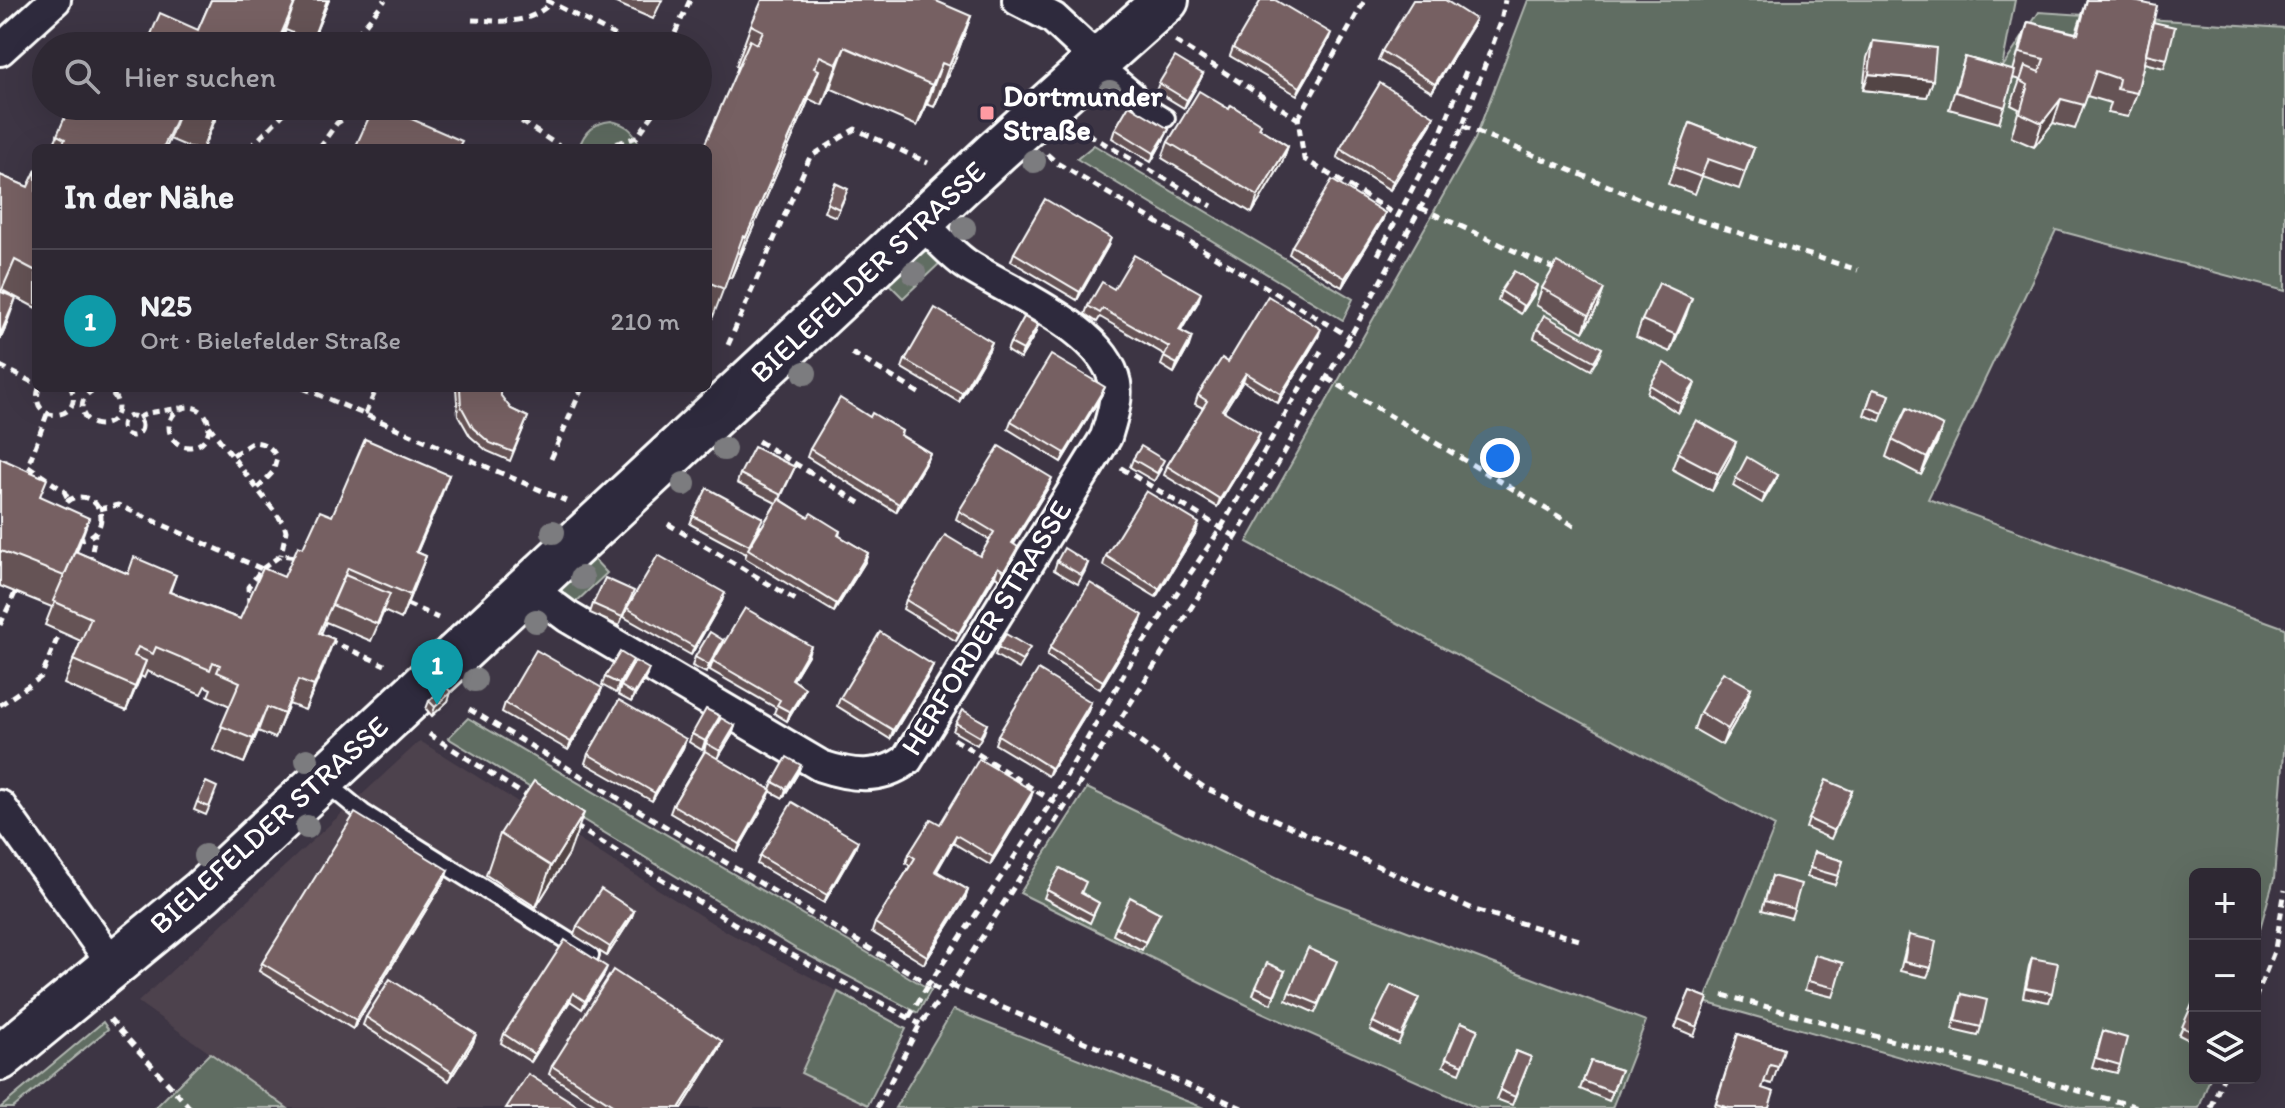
<!DOCTYPE html>
<html lang="de">
<meta charset="utf-8">
<style>
:root{--surface:#2e2833;--page:#36303b;--text:#f1f3f6;--muted:#a7a6ac;--line:#49444e;--accent:#1a73e8}
body{margin:0;font-family:Itim,sans-serif;background:var(--page);color:var(--text)}
.controls{position:absolute;right:24px;bottom:24px;display:grid;overflow:hidden;border-radius:12px;box-shadow:0 8px 32px #0002}
.controls button{width:72px;height:72px;display:grid;place-items:center;padding:0;border:0;border-bottom:2px solid var(--line);background:var(--surface);color:var(--text);font:40px sans-serif}
.you{position:absolute;left:1500px;top:458px;width:28px;height:28px;margin:-20px;border:6px solid #fff;border-radius:50%;background:#1a73e8;box-shadow:0 0 0 12px #1a73e833}
.badge{display:grid;place-items:center;width:52px;height:52px;border-radius:50%;background:var(--accent);color:#fff;font-size:26px;font-weight:700}
.pin{position:absolute;translate:-50% -66px;filter:drop-shadow(0 2px 4px #0008)}
.pin::after{content:'';position:absolute;top:42px;width:28px;height:24px;background:inherit;clip-path:polygon(0 0,100% 0,50% 100%)}
.list{margin:0;padding:0;list-style:none}
h2{display:flex;justify-content:space-between;align-items:center;height:104px;margin:0;padding:0 32px;font-size:34px}
h2 small{font-size:26px;font-weight:400;color:var(--muted)}
.list li{display:grid;grid-template-columns:52px 1fr auto;gap:24px;align-items:center;box-sizing:border-box;height:144px;padding:0 32px;border-top:2px solid var(--line)}
.list b{display:block;font-size:30px;white-space:nowrap}
.list p{margin:0;font-size:26px;white-space:nowrap;color:var(--muted)}
.list em{font-size:26px;font-style:normal;color:var(--muted)}
.icon{flex:none;width:44px;height:44px;fill:none;stroke:currentColor;stroke-width:2;stroke-linecap:round;stroke-linejoin:round}
.map{position:relative;flex:none;width:2285px;height:1108px;overflow:hidden}
.search{position:absolute;background:var(--surface);box-shadow:0 8px 32px #0002;left:32px;top:32px;width:680px;height:88px;display:flex;align-items:center;gap:20px;box-sizing:border-box;padding:0 28px;border-radius:44px;color:var(--muted);font-size:30px}
.panel{position:absolute;background:var(--surface);box-shadow:0 8px 32px #0002;left:32px;top:144px;width:680px;height:248px;border-radius:12px}
.map>svg:first-child{display:block}
</style>
<div class="map">
<svg width="2285" height="1108" viewBox="0 0 2285 1108">
<rect width="100%" height="100%" fill="#3d3544"/>
<filter id="ink" filterUnits="userSpaceOnUse"><feTurbulence type="fractalNoise" baseFrequency=".0125" numOctaves="2"/><feDisplacementMap in="SourceGraphic" scale="16" xChannelSelector="R" yChannelSelector="G"/><feConvolveMatrix kernelMatrix="1 2 1 2 8 2 1 2 1" color-interpolation-filters="sRGB"/></filter>
<g filter="url(#ink)">
<polygon fill="#4e424d" points="420,741 722,929 906,1029 866,1108 287,1108 138,1002"/>
<g fill="#606d62" stroke="#b0b6b0" stroke-width="2">
<polygon points="1528,0 2015,0 2002,68 2039,12 2285,28 2285,291 2056,230 1928,499 2285,628 2285,740 2274,879 2255,946 2255,874 2195,874 2195,1078 2210,1078 2199,1108 2081,1108 1704,1002 1775,826 1247,542 1475,139"/>
<path d="M611 121C627 124 636 132 640 148H579C584 131 594 123 611 121Z"/>
<polygon points="1094,145 1353,299 1343,320 1077,159"/>
<polygon points="924,246 940,263 903,298 887,282"/>
<polygon points="591,556 607,573 574,604 558,587"/>
<polygon points="468,718 931,990 918,1013 798,950 448,738"/>
<polygon points="1087,788 1304,892 1646,1021 1612,1108 1477,1108 1259,1011 1020,893"/>
<polygon points="838,992 906,1029 868,1105 801,1073"/>
<polygon points="953,1010 954,1010 1204,1108 895,1108"/>
<polygon points="103,1022 108,1029 13,1108 0,1108"/>
<polygon points="210,1053 287,1108 155,1108"/>
</g>
<g fill="none" stroke-linecap="round" stroke-linejoin="round">
<g stroke="#fff" stroke-width="22">
<g id="lane">
<polyline points="1099,61 1135,91 1143,104 1166,118"/>
<polyline points="325,782 363,813 590,955"/>
</g>
</g>
<g stroke="#fff" stroke-width="36">
<g id="street">
<polyline points="1018,0 1053,18 1099,61"/>
<polyline points="0,50 55,0"/>
<path d="M529 588 568 617 821 766C851 776 880 780 907 760L1106 437C1111 420 1118 400 1115 383 1104 328 1010 293 966 264 950 253 936 236 921 222"/>
<polyline points="0,806 112,963"/>
</g>
</g>
<g stroke="#fff" stroke-width="50">
<polyline id="secondary" points="0,1058 202,892 998,150 1166,0"/>
</g>
<g stroke="#fff" stroke-width="5" stroke-dasharray="8 6" stroke-linecap="butt">
<polyline points="546,0 634,45 671,42"/>
<path d="M472 20C505 21 526 26 551 3"/>
<polyline points="1175,41 1298,119 1304,159 1398,216"/>
<polyline points="348,46 385,0"/>
<polyline points="672,46 671,42 690,0"/>
<polyline points="498,106 562,148"/>
<polyline points="1298,119 1365,0"/>
<polyline points="1463,126 1669,211 1858,270"/>
<polyline points="1088,134 1212,206"/>
<polyline points="250,148 291,106"/>
<polyline points="319,148 337,123 366,106"/>
<polyline points="603,148 637,137 659,106"/>
<polyline points="1047,154 1057,163 1350,337"/>
<polyline points="1421,208 1558,271"/>
<polyline points="1378,255 1439,137 1466,71"/>
<polyline points="728,345 810,157 855,129 928,163"/>
<polyline points="852,353 924,396"/>
<polyline points="0,366 36,384"/>
<polyline points="1327,378 1578,528"/>
<path d="M39 388C27 426 86 421 71 388"/>
<polyline points="303,388 566,501"/>
<circle cx="100" cy="407" r="18"/>
<circle cx="189" cy="427" r="20"/>
<polyline points="47,414 28,466 64,491 69,501"/>
<polyline points="365,414 377,388"/>
<circle cx="132" cy="426" r="10"/>
<polyline points="138,418 148,413 180,408"/>
<polyline points="209,426 284,524 286,531 281,555"/>
<polyline points="758,441 860,503"/>
<path d="M233 455 253 442C265 443 272 447 277 458L273 472 258 488"/>
<polyline points="551,459 582,388"/>
<polyline points="1121,468 1236,537"/>
<circle cx="80" cy="518" r="21"/>
<polyline points="99,509 118,505 262,569 248,587 249,603"/>
<polyline points="668,524 799,602"/>
<polyline points="90,564 95,534"/>
<polyline points="262,569 281,555 296,557"/>
<polyline points="407,604 438,618"/>
<polyline points="0,625 16,591"/>
<polyline points="328,640 385,665"/>
<polyline points="0,705 41,677 60,632"/>
<polyline points="469,709 929,984 1052,801 1135,655 1221,528 1321,351"/>
<polyline points="1117,726 1205,788 1475,910 1583,941"/>
<polyline points="429,734 529,798"/>
<polyline points="954,739 1065,809"/>
<polyline points="575,826 733,923 920,1024"/>
<polyline points="951,986 1242,1108"/>
<polyline points="1723,995 2142,1108"/>
<polyline points="2255,999 2275,949 2285,890"/>
<polyline points="909,1017 929,984 946,994"/>
<polyline points="110,1019 190,1108"/>
<polyline points="877,1108 920,1024 951,986 1236,537 1350,337 1456,143 1501,22 1505,0"/>
<polyline points="2211,1108 2223,1078"/>
</g>
<use href="#lane" stroke="#2f2a3d" stroke-width="16"/>
<use href="#street" stroke="#2f2a3d" stroke-width="30"/>
<use href="#secondary" stroke="#2f2a3d" stroke-width="44"/>
</g>
<g fill="#7c7c7f">
<circle cx="1110" cy="92" r="12"/>
<circle cx="1034" cy="161" r="12"/>
<circle cx="964" cy="228" r="12"/>
<circle cx="914" cy="273" r="12"/>
<circle cx="805" cy="373" r="12"/>
<circle cx="724" cy="449" r="12"/>
<circle cx="684" cy="484" r="12"/>
<circle cx="553" cy="532" r="12"/>
<circle cx="582" cy="578" r="12"/>
<circle cx="536" cy="621" r="12"/>
<circle cx="475" cy="680" r="12"/>
<circle cx="307" cy="760" r="12"/>
<circle cx="307" cy="827" r="12"/>
<circle cx="205" cy="856" r="12"/>
</g>
<g fill="#655354" stroke="#fff" stroke-width="2">
<polygon points="211,0 329,0 312,41 286,30 279,46 146,46 198,30"/>
<polygon points="609,0 662,0 653,19"/>
<polygon points="2087,0 2129,0 2153,22 2167,59 2164,68 2144,63 2137,93 2128,117 2108,113 2111,103 2087,96 2075,129 2053,123 2034,147 2011,137 2019,109 2011,105 2020,80 2013,78 1999,123 1949,109 1965,57 2013,71 2020,46 2028,22 2076,33"/>
<polygon points="971,16 956,57 934,107 927,104 917,126 830,88 822,105 809,99 731,278 728,277 708,330 708,148 738,67 736,66 751,25"/>
<polygon points="1475,19 1472,27 1432,92 1378,60 1382,51"/>
<polygon points="1328,41 1297,95 1230,56 1233,48"/>
<polygon points="1873,41 1933,80 1927,97 1863,90 1867,58"/>
<polygon points="1203,74 1199,82 1184,108 1156,91 1159,83"/>
<polygon points="70,106 221,106 203,148 191,148 170,139 166,148 52,148"/>
<polygon points="1434,116 1431,124 1390,190 1337,157 1340,149"/>
<polygon points="1690,123 1754,148 1739,189 1702,176 1695,194 1668,184"/>
<polygon points="1259,128 1288,146 1282,163 1252,213 1162,158 1168,142"/>
<polygon points="1115,129 1169,129 1165,137 1151,162 1112,138"/>
<polygon points="36,170 36,308 4,291 5,329 0,340 0,175 28,187"/>
<polygon points="835,183 845,197 836,217 824,212"/>
<polygon points="1385,213 1382,221 1342,287 1289,254 1292,246"/>
<polygon points="1108,246 1077,300 1011,261 1014,253"/>
<polygon points="1537,285 1534,294 1521,314 1498,300 1501,291"/>
<polygon points="1542,288 1598,306 1583,332 1536,305"/>
<polygon points="1114,289 1198,302 1181,331 1189,346 1174,373 1161,365 1165,355 1100,317 1097,322 1085,314 1088,306"/>
<polygon points="1686,315 1670,352 1636,337 1642,320"/>
<polygon points="1038,325 1035,334 1020,359 1007,351 1010,343"/>
<polygon points="1537,329 1602,348 1599,356 1591,370 1534,338"/>
<polygon points="1318,337 1278,403 1243,381 1224,411 1257,442 1217,507 1164,475 1167,466 1203,408 1195,404 1198,395 1228,362"/>
<polygon points="989,350 959,402 902,368 905,360"/>
<polygon points="1695,383 1692,391 1678,413 1647,393 1650,385"/>
<polygon points="456,388 501,388 501,396 511,409 528,417 510,461 487,451 470,436 458,415"/>
<polygon points="1873,389 1890,395 1880,421 1864,415"/>
<polygon points="1101,396 1061,462 1008,429 1011,421"/>
<polygon points="870,417 902,431 901,435 930,453 926,462 896,512 807,457 810,449"/>
<polygon points="1943,426 1937,442 1921,475 1886,457 1892,440"/>
<polygon points="1736,442 1730,458 1712,491 1672,469 1678,453"/>
<polygon points="0,458 41,497 77,552 128,574 176,575 170,592 240,619 284,577 303,548 332,516 449,475 417,552 426,556 401,619 384,611 371,641 326,622 321,634 334,639 305,710 289,704 275,738 258,731 244,763 213,750 230,706 208,696 211,689 205,686 201,694 147,671 144,678 141,676 126,711 64,684 81,641 45,625 52,607 0,586"/>
<polygon points="1133,459 1161,469 1154,481 1130,467"/>
<polygon points="795,467 780,499 808,517 840,531 839,536 868,553 865,562 834,612 745,558 747,552 746,554 690,524 693,516 760,526 751,545 776,503 737,483 740,474"/>
<polygon points="1777,475 1774,483 1762,503 1733,486 1736,478"/>
<polygon points="1049,486 1014,544 1015,555 1001,579 995,576 956,641 903,609 906,600 980,556 990,540 956,519 959,511"/>
<polygon points="1196,532 1156,597 1103,565 1106,556"/>
<polygon points="1057,561 1088,563 1085,571 1078,584 1054,570"/>
<polygon points="630,599 619,626 590,613 593,604"/>
<polygon points="722,601 691,655 624,617 627,608"/>
<polygon points="1140,623 1100,689 1047,656 1050,648"/>
<polygon points="723,640 706,673 692,666 695,657"/>
<polygon points="998,647 1026,657 1019,669 995,655"/>
<polygon points="808,655 793,680 805,688 802,696 787,721 774,713 776,708 710,670 713,661"/>
<polygon points="933,665 930,673 890,739 837,706 840,698"/>
<polygon points="630,668 616,693 602,685 605,677"/>
<polygon points="646,677 631,702 618,695 621,686"/>
<polygon points="602,688 599,696 568,750 502,712 505,703"/>
<polygon points="1751,688 1745,705 1722,745 1694,729 1700,712"/>
<polygon points="451,692 448,701 432,716 426,709 429,701"/>
<polygon points="1091,702 1088,711 1048,776 995,744 998,735"/>
<polygon points="956,723 987,724 984,733 977,745 953,731"/>
<polygon points="716,725 702,750 689,742 692,734"/>
<polygon points="735,726 732,735 717,759 770,789 773,782 798,773 783,798 770,791 768,798 737,852 670,813 673,805 704,752 706,743"/>
<polygon points="686,739 683,748 652,801 585,763 588,754"/>
<polygon points="1033,791 1030,800 990,865 953,843 937,871 968,890 965,899 924,964 872,932 875,923 910,866 906,863 909,854"/>
<polygon points="1852,791 1831,839 1806,828 1809,819"/>
<polygon points="214,796 206,815 194,810 197,802"/>
<polygon points="500,834 569,854 536,907 486,875"/>
<polygon points="855,849 824,903 757,864 760,856"/>
<polygon points="1814,852 1843,861 1835,885 1807,877"/>
<polygon points="448,870 445,879 353,1029 259,971 262,963"/>
<polygon points="1772,876 1794,909 1791,918 1762,910"/>
<polygon points="1047,890 1082,893 1099,903 1090,923 1044,898"/>
<polygon points="634,911 631,919 607,956 574,935 577,926"/>
<polygon points="1160,913 1142,950 1113,935 1116,927"/>
<polygon points="1909,935 1931,968 1927,977 1900,971"/>
<polygon points="1815,955 1836,988 1833,997 1805,990"/>
<polygon points="2032,958 2052,993 2049,1002 2023,997 2029,966"/>
<polygon points="1334,969 1315,1013 1286,1000 1289,992"/>
<polygon points="1285,971 1271,1004 1253,995 1256,987"/>
<polygon points="604,975 582,1009 570,1001 531,1062 501,1043 504,1034"/>
<polygon points="1690,991 1708,998 1694,1036 1675,1028"/>
<polygon points="1962,994 1981,1027 1978,1036 1952,1030"/>
<polygon points="2195,1001 2195,1043 2179,1035"/>
<polygon points="1416,1007 1398,1044 1370,1030 1373,1022"/>
<polygon points="366,1017 476,1034 473,1043 449,1081 363,1025"/>
<polygon points="1461,1022 1478,1029 1460,1073 1443,1066"/>
<polygon points="2103,1031 2120,1065 2117,1073 2092,1067"/>
<polygon points="1738,1034 1784,1049 1772,1084 1764,1082 1762,1088 1769,1108 1714,1108"/>
<polygon points="722,1041 719,1049 682,1108 601,1108 549,1074 552,1066"/>
<polygon points="1516,1051 1531,1057 1512,1105 1496,1099"/>
<polygon points="1591,1061 1621,1070 1609,1101 1580,1089"/>
</g>
<g fill="#534445" stroke="#fff" stroke-width="2">
<polygon points="296,0 279,46 276,46"/>
<polygon points="327,0 329,0 312,41"/>
<polygon points="971,16 956,57 934,107 949,66"/>
<polygon points="1475,19 1472,27 1432,92 1435,84"/>
<polygon points="1331,33 1328,41 1297,95 1300,87"/>
<polygon points="845,47 830,88 822,105 837,64"/>
<polygon points="942,63 927,104 917,126 932,85"/>
<polygon points="819,70 804,111 731,278 746,237"/>
<polygon points="1203,74 1199,82 1184,108 1187,100"/>
<polygon points="1869,74 1933,80 1927,97 1863,90"/>
<polygon points="2061,99 2053,123 2034,147 2042,123"/>
<polygon points="182,106 166,148 163,148"/>
<polygon points="218,106 221,106 203,148"/>
<polygon points="1434,116 1431,124 1390,190 1393,181"/>
<polygon points="1169,129 1165,137 1151,162 1154,153"/>
<polygon points="1288,146 1282,163 1252,213 1258,196"/>
<polygon points="1385,213 1382,221 1342,287 1345,278"/>
<polygon points="1111,238 1108,246 1077,300 1080,292"/>
<polygon points="1537,285 1534,294 1521,314 1524,306"/>
<polygon points="1604,289 1598,306 1583,332 1589,315"/>
<polygon points="1201,293 1198,302 1176,338 1179,330"/>
<polygon points="16,298 5,329 0,340 0,335"/>
<polygon points="1692,298 1686,315 1670,352 1676,335"/>
<polygon points="1038,325 1035,334 1020,359 1023,350"/>
<polygon points="1321,329 1318,337 1278,403 1281,394"/>
<polygon points="1192,337 1189,346 1174,373 1177,364"/>
<polygon points="992,342 989,350 959,402 962,393"/>
<polygon points="1246,373 1243,381 1219,419 1222,410"/>
<polygon points="1695,383 1692,391 1678,413 1681,404"/>
<polygon points="1105,387 1101,396 1061,462 1065,453"/>
<polygon points="1943,426 1937,442 1921,475 1927,458"/>
<polygon points="1260,433 1257,442 1217,507 1220,499"/>
<polygon points="1736,442 1730,458 1712,491 1718,474"/>
<polygon points="930,453 926,462 896,512 899,504"/>
<polygon points="449,475 440,499 407,576 416,552"/>
<polygon points="1777,475 1774,483 1762,503 1765,495"/>
<polygon points="1052,478 1049,486 1009,551 1012,543"/>
<polygon points="89,518 78,549 53,607 64,576"/>
<polygon points="1199,523 1196,532 1156,597 1159,589"/>
<polygon points="1018,547 1015,555 1001,579 1004,571"/>
<polygon points="868,553 865,562 834,612 837,604"/>
<polygon points="426,556 417,580 401,619 410,595"/>
<polygon points="998,567 995,576 956,641 959,633"/>
<polygon points="725,593 722,601 691,655 694,647"/>
<polygon points="1143,615 1140,623 1100,689 1103,681"/>
<polygon points="334,639 325,664 305,710 314,686"/>
<polygon points="723,640 720,648 706,673 709,665"/>
<polygon points="811,646 808,655 788,688 792,679"/>
<polygon points="633,660 630,668 616,693 619,684"/>
<polygon points="146,661 137,685 126,711 135,687"/>
<polygon points="933,665 930,673 890,739 893,730"/>
<polygon points="649,669 646,677 631,702 634,694"/>
<polygon points="298,680 289,704 275,738 284,714"/>
<polygon points="602,688 599,696 568,750 571,742"/>
<polygon points="805,688 802,696 787,721 790,712"/>
<polygon points="1751,688 1745,705 1722,745 1728,729"/>
<polygon points="451,692 448,701 432,716 435,707"/>
<polygon points="1091,702 1088,711 1048,776 1051,768"/>
<polygon points="267,707 258,731 244,763 253,739"/>
<polygon points="720,716 716,725 702,750 705,741"/>
<polygon points="735,726 732,735 717,760 720,751"/>
<polygon points="686,739 683,748 652,801 655,793"/>
<polygon points="801,765 798,773 783,798 786,789"/>
<polygon points="771,790 768,798 737,852 740,844"/>
<polygon points="1033,791 1030,800 990,865 993,857"/>
<polygon points="584,813 569,854 536,907 551,866"/>
<polygon points="956,835 953,843 932,879 935,871"/>
<polygon points="858,841 855,849 824,903 827,895"/>
<polygon points="448,870 445,879 353,1029 356,1020"/>
<polygon points="968,890 965,899 924,964 927,956"/>
<polygon points="634,911 631,919 607,956 610,947"/>
<polygon points="607,967 604,975 582,1009 585,1001"/>
<polygon points="573,993 570,1001 531,1062 534,1054"/>
<polygon points="476,1034 473,1043 449,1081 452,1072"/>
<polygon points="722,1041 719,1049 682,1108 679,1108"/>
</g>
<g fill="#766162" stroke="#fff" stroke-width="2">
<polygon points="211,0 296,0 276,46 253,46 246,43 244,46 146,46 160,13 198,30"/>
<polygon points="762,0 934,0 971,16 949,66 942,63 932,85 845,47 837,64 820,56 814,68 819,70 746,237 743,236 724,289 708,282 708,148 703,148 750,40 757,44 763,31 751,25"/>
<polygon points="1261,0 1275,0 1331,33 1300,87 1233,48"/>
<polygon points="1413,0 1445,0 1475,19 1435,84 1382,51"/>
<polygon points="2087,0 2129,0 2157,6 2137,93 2117,89 2119,79 2096,71 2084,105 2061,99 2042,123 2020,113 2028,85 2020,81 2025,66 2039,72 2044,59 2020,53 2028,22 2078,34"/>
<polygon points="2153,22 2175,27 2167,59 2146,54"/>
<polygon points="1873,41 1936,48 1933,80 1869,74"/>
<polygon points="1175,57 1203,74 1187,100 1159,83"/>
<polygon points="1965,57 2015,71 2005,107 1955,92"/>
<polygon points="1380,83 1434,116 1393,181 1340,149"/>
<polygon points="1199,91 1229,109 1231,105 1261,124 1259,128 1288,146 1258,196 1168,142"/>
<polygon points="1129,105 1169,129 1154,153 1115,129"/>
<polygon points="70,106 182,106 163,148 61,148 65,139 57,135"/>
<polygon points="203,106 218,106 216,112"/>
<polygon points="374,106 382,106 462,141 458,148 355,148"/>
<polygon points="1690,123 1754,148 1745,172 1708,159 1701,177 1674,167"/>
<polygon points="36,170 36,271 15,260 1,292 16,298 0,335 0,175 28,187"/>
<polygon points="1332,180 1385,213 1345,278 1292,246"/>
<polygon points="835,183 848,189 839,209 827,203"/>
<polygon points="1045,199 1111,238 1080,292 1014,253"/>
<polygon points="1134,255 1201,293 1179,330 1192,337 1177,364 1164,357 1169,347 1103,309 1100,313 1088,306 1102,282 1114,289"/>
<polygon points="1557,262 1604,289 1589,315 1542,288"/>
<polygon points="1514,271 1537,285 1524,306 1501,291"/>
<polygon points="1659,283 1692,298 1676,335 1642,320"/>
<polygon points="1268,296 1321,329 1281,394 1246,373 1222,410 1260,433 1220,499 1167,466 1207,401 1198,395 1222,358 1228,362"/>
<polygon points="935,308 992,342 962,393 905,360"/>
<polygon points="1544,315 1602,348 1594,361 1537,329"/>
<polygon points="1024,317 1038,325 1023,350 1010,343"/>
<polygon points="1051,355 1105,387 1065,453 1011,421"/>
<polygon points="1664,363 1695,383 1681,404 1650,385"/>
<polygon points="460,388 501,388 501,396 511,409 528,417 513,452 490,443 473,428 461,406"/>
<polygon points="1873,389 1890,395 1883,413 1867,407"/>
<polygon points="840,398 870,417 872,413 902,431 900,435 930,453 899,504 810,449"/>
<polygon points="1907,408 1943,426 1927,458 1892,440"/>
<polygon points="1696,420 1736,442 1718,474 1678,453"/>
<polygon points="365,439 449,475 416,552 426,556 410,595 348,568 319,633 334,639 314,686 298,680 284,714 267,707 253,739 221,726 240,682 217,672 220,665 213,662 210,670 156,647 153,654 138,647 134,656 146,661 135,687 73,660 91,618 53,601 75,551 128,574 134,557 176,575 169,592 240,619 263,568 284,577 298,546 303,548 320,511 332,516"/>
<polygon points="999,446 1052,478 1012,543 1018,547 1004,571 998,567 959,633 906,600 945,535 980,556 994,532 959,511"/>
<polygon points="1141,446 1164,460 1157,473 1133,459"/>
<polygon points="754,447 795,467 781,495 740,474"/>
<polygon points="1747,457 1777,475 1765,495 1736,478"/>
<polygon points="0,458 47,479 40,496 89,518 64,576 1,551 0,553"/>
<polygon points="707,488 763,518 749,545 693,516"/>
<polygon points="1146,491 1199,523 1159,589 1106,556"/>
<polygon points="779,499 808,517 811,513 840,531 838,535 868,553 837,604 748,549"/>
<polygon points="1064,548 1088,563 1081,575 1057,561"/>
<polygon points="658,555 725,593 694,647 627,608"/>
<polygon points="345,575 390,594 377,624 332,605"/>
<polygon points="605,578 634,591 622,617 593,604"/>
<polygon points="1090,583 1143,615 1103,681 1050,648"/>
<polygon points="745,608 811,646 792,679 805,688 790,712 777,705 780,700 713,661"/>
<polygon points="710,632 723,640 709,665 695,657"/>
<polygon points="880,632 933,665 893,730 840,698"/>
<polygon points="1006,634 1030,648 1022,661 998,647"/>
<polygon points="536,650 602,688 571,742 505,703"/>
<polygon points="620,652 633,660 619,684 605,677"/>
<polygon points="635,661 649,669 634,694 621,686"/>
<polygon points="1038,670 1091,702 1051,768 998,735"/>
<polygon points="1723,672 1751,688 1728,729 1700,712"/>
<polygon points="445,686 451,692 435,707 429,701"/>
<polygon points="619,700 686,739 655,793 588,754"/>
<polygon points="706,709 720,716 705,741 692,734"/>
<polygon points="963,710 987,724 980,737 956,723"/>
<polygon points="721,718 735,726 720,751 706,743"/>
<polygon points="705,751 771,790 740,844 673,805"/>
<polygon points="787,757 801,765 786,789 773,782"/>
<polygon points="979,759 1033,791 993,857 956,835 935,871 968,890 927,956 875,923 915,858 909,854 931,819 940,824"/>
<polygon points="1826,780 1852,791 1834,831 1809,819"/>
<polygon points="534,781 584,813 551,866 500,834"/>
<polygon points="206,782 217,787 209,807 197,802"/>
<polygon points="792,802 858,841 827,895 760,856"/>
<polygon points="355,813 448,870 356,1020 262,963"/>
<polygon points="1814,852 1843,861 1838,876 1810,868"/>
<polygon points="1060,868 1086,882 1081,893 1099,903 1093,915 1047,890"/>
<polygon points="1772,876 1801,884 1794,909 1765,901"/>
<polygon points="601,889 634,911 610,947 577,926"/>
<polygon points="1130,897 1160,913 1145,942 1116,927"/>
<polygon points="1909,935 1936,941 1931,968 1904,962"/>
<polygon points="565,940 607,967 585,1001 573,993 534,1054 504,1034"/>
<polygon points="1308,948 1337,961 1318,1004 1289,992"/>
<polygon points="1815,955 1843,963 1836,988 1808,981"/>
<polygon points="2032,958 2058,963 2052,993 2026,988"/>
<polygon points="1267,963 1285,971 1274,995 1256,987"/>
<polygon points="613,970 722,1041 679,1108 617,1108 552,1066"/>
<polygon points="390,979 476,1034 452,1072 366,1017"/>
<polygon points="1391,985 1419,998 1401,1036 1373,1022"/>
<polygon points="1690,991 1708,998 1697,1027 1678,1019"/>
<polygon points="1962,994 1987,1000 1981,1027 1956,1021"/>
<polygon points="2194,1000 2195,1001 2195,1033 2182,1027"/>
<polygon points="1461,1022 1478,1029 1463,1065 1446,1058"/>
<polygon points="2103,1031 2127,1038 2120,1065 2096,1058"/>
<polygon points="1738,1034 1784,1049 1778,1067 1770,1065 1762,1088 1774,1092 1769,1108 1729,1108 1716,1104"/>
<polygon points="1516,1051 1531,1057 1515,1097 1500,1090"/>
<polygon points="1591,1061 1621,1070 1612,1092 1583,1081"/>
<polygon points="528,1074 581,1108 506,1108"/>
</g>
</g>
<rect fill="#ff9aa2" stroke="#2f2a3d" stroke-width="3" x="979" y="105" width="16" height="16" rx="4"/>
<g text-anchor="middle" stroke-width="8" stroke-linejoin="round" paint-order="stroke">
<g font-size="30" font-weight="bold" fill="#fff" stroke="#2f2a3d" text-anchor="start">
<text x="1003" y="106">Dortmunder<tspan x="1003" dy="34">Straße</tspan></text>
</g>
<g font-size="30" fill="#fff" stroke="#2f2a3d">
<text transform="translate(868 272) rotate(-43)" y="10">BIELEFELDER STRASSE</text>
<text transform="translate(986 628) rotate(-58)" y="10">HERFORDER STRASSE</text>
<text transform="translate(269 825) rotate(-42)" y="10">BIELEFELDER STRASSE</text>
</g>
</g>
</svg>
<div class="controls">
<button>+</button>
<button>−</button>
<button><svg class="icon" aria-label="layers" viewBox="0 0 24 24"><path d="M12 4l9 5-9 5-9-5zM3 14l9 5 9-5"/></svg></button>
</div>
<div class="you"></div>
<div class="pin badge" style="left:437px;top:705px;background:#0f9aa8">1</div>
<div class="search"><svg class="icon" aria-label="search" viewBox="0 0 24 24"><circle cx="10" cy="10" r="6"/><path d="M15 15l6 6"/></svg>Hier suchen</div>
<section class="panel">
<h2>In der Nähe<small></small></h2>
<ul class="list">
<li><span class="badge" style="background:#0f9aa8">1</span><div><b>N25</b><p>Ort · Bielefelder Straße</p></div><em>210 m</em></li>
</ul>
</section>
</div>
